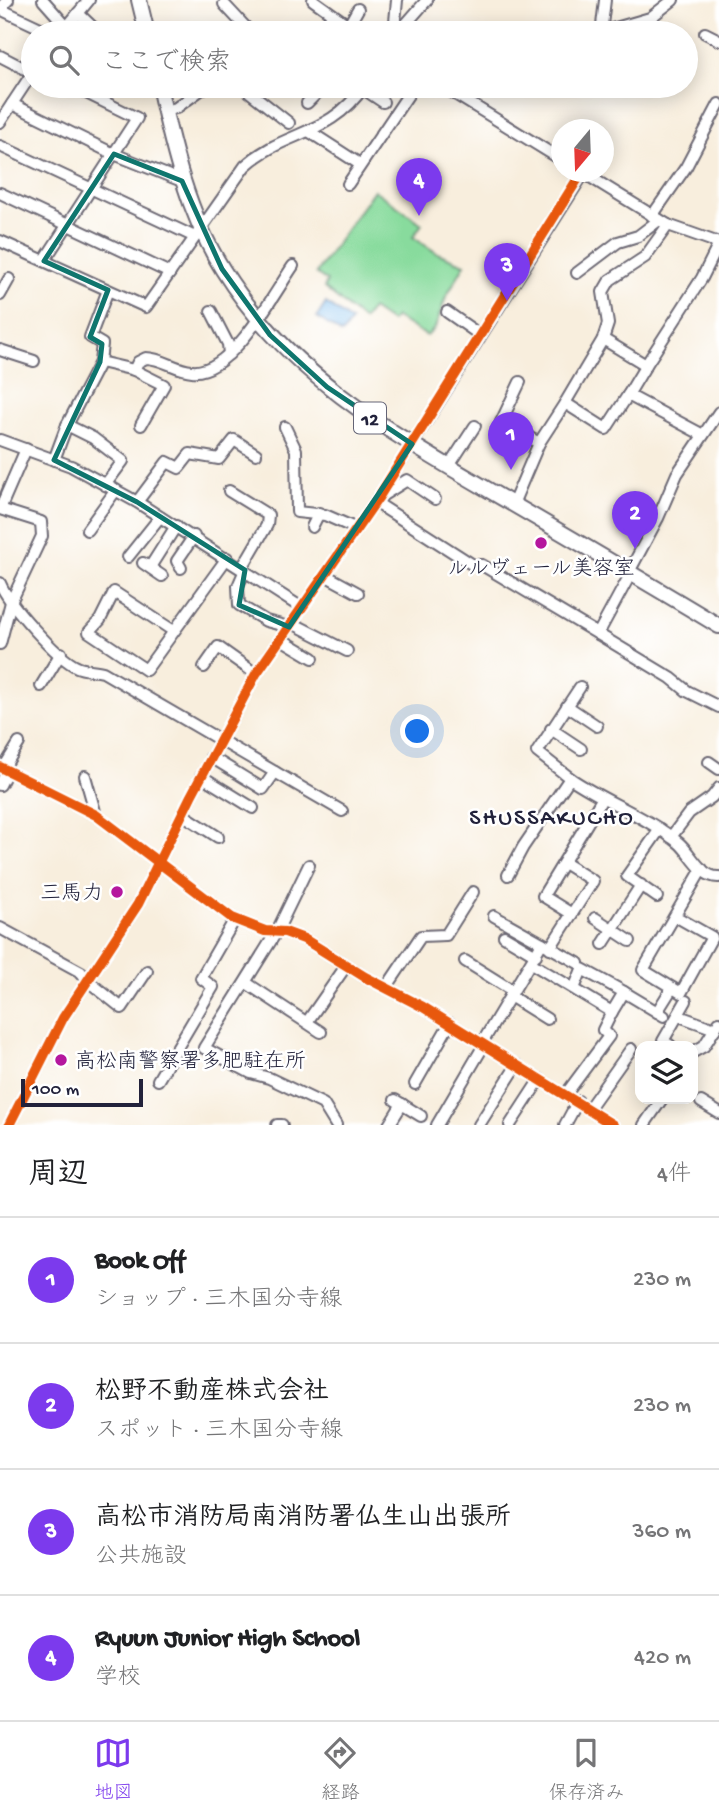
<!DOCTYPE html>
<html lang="ja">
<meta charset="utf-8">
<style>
:root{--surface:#fff;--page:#f2f2f2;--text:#202124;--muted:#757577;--line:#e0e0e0;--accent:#7c3aed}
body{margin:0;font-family:"Gochi Hand","Klee One",sans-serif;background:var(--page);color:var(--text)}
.controls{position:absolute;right:21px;bottom:21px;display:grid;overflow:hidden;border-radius:14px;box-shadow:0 4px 18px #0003}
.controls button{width:63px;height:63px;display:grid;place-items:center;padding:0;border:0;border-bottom:2px solid var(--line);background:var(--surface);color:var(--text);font:35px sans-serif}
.compass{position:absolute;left:551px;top:119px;width:63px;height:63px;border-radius:50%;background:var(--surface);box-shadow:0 4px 18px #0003;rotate:199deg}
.scale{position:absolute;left:21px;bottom:18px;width:122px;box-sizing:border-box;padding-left:7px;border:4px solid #22223b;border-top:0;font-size:19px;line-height:24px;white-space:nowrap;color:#22223b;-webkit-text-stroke:5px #fff;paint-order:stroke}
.you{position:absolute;left:418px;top:732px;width:24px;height:24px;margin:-18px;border:5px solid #fff;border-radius:50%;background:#1a73e8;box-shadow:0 0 0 10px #1a73e833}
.badge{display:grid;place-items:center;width:46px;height:46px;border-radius:50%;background:var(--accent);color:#fff;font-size:23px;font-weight:700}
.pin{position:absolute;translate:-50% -58px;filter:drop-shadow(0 2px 4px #0008)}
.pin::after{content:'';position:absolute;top:37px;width:24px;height:21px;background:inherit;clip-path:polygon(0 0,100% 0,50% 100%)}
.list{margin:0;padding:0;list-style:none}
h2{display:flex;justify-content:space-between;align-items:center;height:91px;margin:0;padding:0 28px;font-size:30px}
h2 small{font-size:23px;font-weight:400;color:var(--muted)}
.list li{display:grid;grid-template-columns:46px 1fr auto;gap:21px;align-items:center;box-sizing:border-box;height:126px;padding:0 28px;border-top:2px solid var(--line)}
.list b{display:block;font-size:26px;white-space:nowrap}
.list p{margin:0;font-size:23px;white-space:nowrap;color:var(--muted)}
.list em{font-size:23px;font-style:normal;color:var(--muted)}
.icon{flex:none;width:38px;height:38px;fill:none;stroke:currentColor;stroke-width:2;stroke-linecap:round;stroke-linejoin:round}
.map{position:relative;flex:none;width:719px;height:1125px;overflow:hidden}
.search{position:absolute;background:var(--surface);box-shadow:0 4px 18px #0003;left:21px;right:21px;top:21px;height:77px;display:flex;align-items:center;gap:18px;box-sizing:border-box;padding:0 24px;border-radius:38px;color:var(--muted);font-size:26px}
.sheet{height:595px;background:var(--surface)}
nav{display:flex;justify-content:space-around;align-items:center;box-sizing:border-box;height:98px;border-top:2px solid var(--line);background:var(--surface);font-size:19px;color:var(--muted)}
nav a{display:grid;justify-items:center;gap:4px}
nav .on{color:var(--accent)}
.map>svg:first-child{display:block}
</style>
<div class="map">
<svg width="719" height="1125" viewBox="0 0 719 1125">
<rect width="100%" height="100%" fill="#fff"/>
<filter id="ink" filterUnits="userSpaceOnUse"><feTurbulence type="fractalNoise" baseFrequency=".0143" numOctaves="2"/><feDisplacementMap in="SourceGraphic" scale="14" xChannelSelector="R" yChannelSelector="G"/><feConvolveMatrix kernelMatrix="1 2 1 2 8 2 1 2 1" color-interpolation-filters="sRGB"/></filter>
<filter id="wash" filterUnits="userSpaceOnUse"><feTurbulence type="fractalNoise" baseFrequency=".00686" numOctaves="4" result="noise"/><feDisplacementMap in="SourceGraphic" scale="28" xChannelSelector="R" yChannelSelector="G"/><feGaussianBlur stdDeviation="1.57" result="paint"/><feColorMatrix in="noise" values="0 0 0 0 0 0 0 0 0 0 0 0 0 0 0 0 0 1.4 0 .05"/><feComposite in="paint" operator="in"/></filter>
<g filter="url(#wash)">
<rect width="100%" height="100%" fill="#f8eedd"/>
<polygon fill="#88db9d" stroke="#557e6c" stroke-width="2" points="374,190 422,224 413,237 437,253 465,264 446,297 435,328 427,336 395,317 391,322 372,309 363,320 324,288 327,281 316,273"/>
<polygon fill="#78b9ec" stroke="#4d6e94" stroke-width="2" points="326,303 351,321 342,334 317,317"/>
</g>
<g filter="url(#ink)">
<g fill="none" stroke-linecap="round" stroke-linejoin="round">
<g stroke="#6d6974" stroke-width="14">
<g id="minor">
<polyline points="43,0 66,26"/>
<polyline points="313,0 359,33"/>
<polyline points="605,0 602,25 606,33"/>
<polyline points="224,4 251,33"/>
<polyline points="0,8 8,0"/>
<polyline points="0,9 51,33"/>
<polyline points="78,13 99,33"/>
<polyline points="349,25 358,9"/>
<polyline points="194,29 197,33"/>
<polyline points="605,31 650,18 673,0"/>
<polyline points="62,33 89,0"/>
<polyline points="318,33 333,15"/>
<polyline points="394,33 397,0"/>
<polyline points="398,33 427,0"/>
<polyline points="532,33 538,33"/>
<polyline points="705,33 719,40"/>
<polyline points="0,56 33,73"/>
<polyline points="242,86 289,123"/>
<polyline points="442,86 562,160"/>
<polyline points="362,88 383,102"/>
<polyline points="307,103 324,86"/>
<polyline points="12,104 114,154 182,181"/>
<polyline points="164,111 176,108 206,86"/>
<polyline points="0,122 33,72"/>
<polyline points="310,132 358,163"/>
<polyline points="0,146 195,237"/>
<polyline points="582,172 668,225 719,243"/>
<polyline points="348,184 414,86"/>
<polyline points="0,193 170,273"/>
<polyline points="652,216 686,167 719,104"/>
<path d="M0 241 146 307 245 166C284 130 330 137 364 86"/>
<polyline points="44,261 137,118 72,86"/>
<polyline points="577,273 618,242 638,236 659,220"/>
<polyline points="108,290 90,337 102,344 100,362 134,370 164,385 141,425"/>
<polyline points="0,295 9,279"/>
<polyline points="211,311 228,344 229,354"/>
<polyline points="447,312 480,335"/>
<polyline points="603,339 608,324 603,292 610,280 645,257 668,225"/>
<polyline points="0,350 34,361"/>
<polyline points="646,365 702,278 719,244"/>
<path d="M134 370 138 362 146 358C162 358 176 370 192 371 231 375 273 295 293 266"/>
<polyline points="565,403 603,339 646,365 628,395"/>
<polyline points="67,425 93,438 123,461 105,485"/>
<polyline points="285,427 296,450 297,512 325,515 357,529"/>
<polyline points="0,440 71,466 137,502 302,608"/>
<polyline points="539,443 565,403 606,429 628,395 703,435"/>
<polyline points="54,460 67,425 100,362"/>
<polyline points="449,466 475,426"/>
<polyline points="229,491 268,515 267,525 242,568"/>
<polyline points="380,497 407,480 435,499"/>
<polyline points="137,502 167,462 179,468 190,454 219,459 234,440 256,454"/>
<polyline points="375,502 473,565 482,565 598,634 631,573"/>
<polyline points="513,504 539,443 501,422 520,382"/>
<polyline points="0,509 41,522 42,536 11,602 0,644"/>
<polyline points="0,509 26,449"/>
<polyline points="312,527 319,513"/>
<polyline points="87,530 116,490"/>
<polyline points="128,557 160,517"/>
<polyline points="143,563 162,576"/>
<polyline points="150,567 176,526"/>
<polyline points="181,568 177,561 194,536"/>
<polyline points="245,570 238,586 239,605 266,621 289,627"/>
<polyline points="629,572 658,518 677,474 719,412"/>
<polyline points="325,575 358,593"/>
<path d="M0 583C8 603 57 658 77 667 83 670 95 670 103 672L342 811"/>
<polyline points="292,623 347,651"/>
<polyline points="172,630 114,592 100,620 89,632 146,670 227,558"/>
<polyline points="598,634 671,678 687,691 719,707"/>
<polyline points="281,639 313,658"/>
<polyline points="204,667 218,647 256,674"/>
<polyline points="41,686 61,653"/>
<polyline points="567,706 597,726"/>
<polyline points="551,729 581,749"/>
<polyline points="211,757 263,789 275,772"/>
<polyline points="709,762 719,769"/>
<polyline points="0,767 96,815 232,918 265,931 285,932 304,939 365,977 423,1007 613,1125"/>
<polyline points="3,769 19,743"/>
<polyline points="85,776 96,815"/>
<polyline points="201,776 253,808"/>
<polyline points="570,778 537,752 580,687"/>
<polyline points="0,785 7,771"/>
<polyline points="182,814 218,837"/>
<polyline points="671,837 689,813 712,797 719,788"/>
<polyline points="309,865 277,931 204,1048 251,1073 269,1078 323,1104 336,1125"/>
<path d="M508 875 523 847 570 778C605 802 646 816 679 843 691 853 701 878 719 877"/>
<polyline points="657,897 627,876 660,829"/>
<polyline points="572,914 543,896 602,799"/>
<polyline points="494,916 578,963"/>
<polyline points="675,916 712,937 681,993 643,970 702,869"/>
<polyline points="595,918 630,941"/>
<polyline points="0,928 81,972 88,981 122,1008 147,971"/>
<polyline points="504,936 536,955"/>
<polyline points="603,944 641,885"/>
<polyline points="550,948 593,881 564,863"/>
<polyline points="465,961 513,991"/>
<polyline points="531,963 612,1012 624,992 582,969 574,989"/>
<polyline points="248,984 321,1032"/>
<polyline points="386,988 421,936 446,935 473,892"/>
<polyline points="624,992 664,1016"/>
<polyline points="510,996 547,1019"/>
<polyline points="657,1012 672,988"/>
<polyline points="679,1016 715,1029"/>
<polyline points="307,1022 346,966"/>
<polyline points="482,1043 542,943"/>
<polyline points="670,1045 663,1041 686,1001"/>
<polyline points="693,1052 704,1046 719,1022"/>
<polyline points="158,1080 213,987 201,978 235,919"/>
<polyline points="415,1084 450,1023"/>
<polyline points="566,1094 609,1036 603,1030 612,1012"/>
<polyline points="395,1100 421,1116"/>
<polyline points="701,1102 719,1113"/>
<polyline points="589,1108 631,1049"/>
<polyline points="9,1125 63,1018 138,904 191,796 256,674 378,498 584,173"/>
<polyline points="277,1125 282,1125"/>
<polyline points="389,1125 402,1104"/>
<polyline points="437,1125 484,1045"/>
<polyline points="479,1125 517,1065"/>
<polyline points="510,1125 540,1079"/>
<polyline points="565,1125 578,1101"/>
<polyline points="644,1125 662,1099"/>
</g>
</g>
<g stroke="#6d6974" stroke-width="18">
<g id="major">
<polyline points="139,0 147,33"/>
<path d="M159 86C173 149 188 214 223 270 290 378 398 437 504 499 576 541 648 583 719 626"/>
</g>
</g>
<use href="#minor" stroke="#fff" stroke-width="10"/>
<use href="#major" stroke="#fff" stroke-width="14"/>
<g stroke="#fff" stroke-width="15">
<g id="cycleway">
<polyline points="0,767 96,815 232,918 265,931 285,932 304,939 365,977 423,1007 613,1125"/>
<polyline points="9,1125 63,1018 138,904 191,796 256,674 378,498 582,172"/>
</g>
</g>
<use href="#cycleway" stroke="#e8590c" stroke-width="10"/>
</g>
</g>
<path fill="none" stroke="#0f766e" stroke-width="5" stroke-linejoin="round" d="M114 154 182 181 222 269 270 335 327 387 412 444 289 627 239 605 245 570 137 502 54 460 100 362 102 344 90 337 108 290 44 261Z"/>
<g fill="#b5179e" stroke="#fff" stroke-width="2.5">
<circle cx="541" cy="543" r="7"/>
<circle cx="117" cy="892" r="7"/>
<circle cx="61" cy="1060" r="7"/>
</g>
<g text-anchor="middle" stroke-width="5" stroke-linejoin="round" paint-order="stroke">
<rect fill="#fff" stroke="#646476" stroke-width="2" x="354" y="402.5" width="32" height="31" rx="5"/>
<g font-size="19" font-weight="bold" fill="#22223b">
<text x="370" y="425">12</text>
</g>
<g font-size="21" fill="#22223b" stroke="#fff">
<text x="541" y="574">ルルヴェール美容室</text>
<text x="103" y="899" text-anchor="end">三馬力</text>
<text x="75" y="1067" text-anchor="start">高松南警察署多肥駐在所</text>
</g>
<g font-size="24" letter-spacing="2" fill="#22223b" stroke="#fff">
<text x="552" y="824">SHUSSAKUCHO</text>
</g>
</g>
</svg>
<div class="controls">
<button><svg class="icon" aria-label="layers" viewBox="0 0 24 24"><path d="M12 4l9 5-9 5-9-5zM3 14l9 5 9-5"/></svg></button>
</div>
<svg class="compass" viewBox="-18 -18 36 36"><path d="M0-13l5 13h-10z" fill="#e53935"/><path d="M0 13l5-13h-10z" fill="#757577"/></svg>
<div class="scale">100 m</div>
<div class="you"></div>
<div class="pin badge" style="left:511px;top:470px">1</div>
<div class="pin badge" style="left:635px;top:549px">2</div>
<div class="pin badge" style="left:507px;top:301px">3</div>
<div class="pin badge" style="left:419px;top:216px">4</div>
<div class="search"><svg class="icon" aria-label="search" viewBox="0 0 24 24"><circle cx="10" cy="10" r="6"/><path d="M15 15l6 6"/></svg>ここで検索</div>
</div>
<section class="sheet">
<h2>周辺<small>4件</small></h2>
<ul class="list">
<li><span class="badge">1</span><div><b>Book Off</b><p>ショップ · 三木国分寺線</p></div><em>230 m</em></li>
<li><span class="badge">2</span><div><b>松野不動産株式会社</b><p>スポット · 三木国分寺線</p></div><em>230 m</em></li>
<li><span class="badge">3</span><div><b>高松市消防局南消防署仏生山出張所</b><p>公共施設</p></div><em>360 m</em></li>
<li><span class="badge">4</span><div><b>Ryuun Junior High School</b><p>学校</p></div><em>420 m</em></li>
</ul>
</section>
<nav>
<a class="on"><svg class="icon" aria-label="map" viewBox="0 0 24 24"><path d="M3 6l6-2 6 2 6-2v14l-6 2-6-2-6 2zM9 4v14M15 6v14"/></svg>地図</a>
<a><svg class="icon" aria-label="directions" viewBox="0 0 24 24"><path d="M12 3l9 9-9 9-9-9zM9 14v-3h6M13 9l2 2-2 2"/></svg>経路</a>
<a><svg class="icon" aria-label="saved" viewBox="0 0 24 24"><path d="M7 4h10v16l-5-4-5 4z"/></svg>保存済み</a>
</nav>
